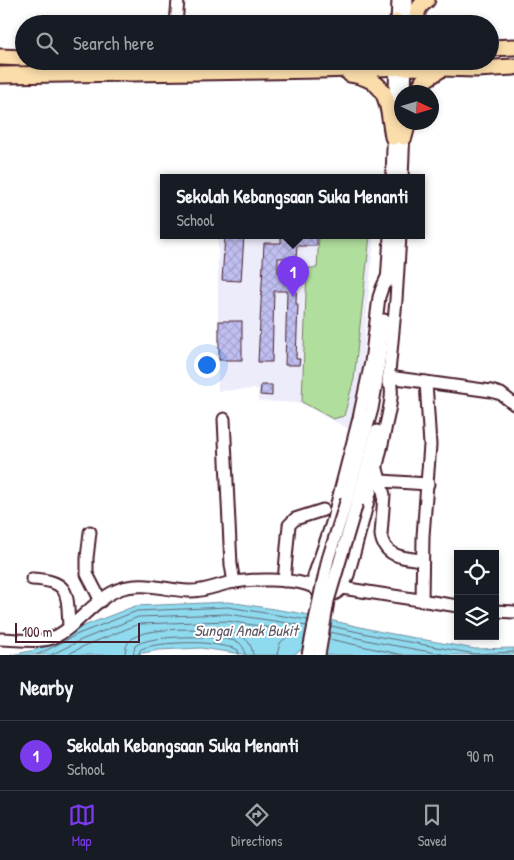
<!DOCTYPE html>
<style>
:root{--surface:#171b24;--page:#20242c;--text:#f1f3f6;--muted:#9ea1a6;--line:#363941;--accent:#7c3aed}
body{margin:0;font-family:"Patrick Hand",sans-serif;background:var(--page);color:var(--text)}
.controls{position:absolute;right:15px;bottom:15px;display:grid;overflow:hidden;border-radius:0px;box-shadow:0 2px 8px #0003}
.controls button{width:45px;height:45px;display:grid;place-items:center;padding:0;border:0;border-bottom:1px solid var(--line);background:var(--surface);color:var(--text);font:25px sans-serif}
.compass{position:absolute;left:394px;top:85px;width:45px;height:45px;border-radius:50%;background:var(--surface);box-shadow:0 2px 8px #0003;rotate:94deg}
.scale{position:absolute;left:15px;bottom:12px;width:125px;box-sizing:border-box;padding-left:5px;border:2px solid #4a1f2b;border-top:0;font-size:14px;line-height:18px;white-space:nowrap;color:#4a1f2b;-webkit-text-stroke:4px #fff;paint-order:stroke}
.you{position:absolute;left:206px;top:364px;width:18px;height:18px;margin:-12px;border:4px solid #fff;border-radius:50%;background:#1a73e8;box-shadow:0 0 0 8px #1a73e833}
.badge{display:grid;place-items:center;width:32px;height:32px;border-radius:50%;background:var(--accent);color:#fff;font-size:16px;font-weight:700}
.pin{position:absolute;translate:-50% -41px;filter:drop-shadow(0 1px 2px #0008)}
.pin::after{content:'';position:absolute;top:26px;width:18px;height:15px;background:inherit;clip-path:polygon(0 0,100% 0,50% 100%)}
.popup{position:absolute;left:160px;top:174px;width:265px;height:65px;box-sizing:border-box;display:grid;place-content:center;border-radius:0px;background:var(--surface);filter:drop-shadow(0 1px 4px #0005);font-size:16px;white-space:nowrap;color:var(--muted)}
.popup b{font-size:19px;color:var(--text)}
.popup::after{content:'';position:absolute;left:50%;top:100%;margin-left:-10px;border:10px solid transparent;border-top-color:var(--surface)}
.list{margin:0;padding:0;list-style:none}
h2{display:flex;justify-content:space-between;align-items:center;height:65px;margin:0;padding:0 20px;font-size:21px}
h2 small{font-size:16px;font-weight:400;color:var(--muted)}
.list li{display:grid;grid-template-columns:32px 1fr auto;gap:15px;align-items:center;box-sizing:border-box;height:70px;padding:0 20px;border-top:1px solid var(--line)}
.list b{display:block;font-size:19px;white-space:nowrap}
.list p{margin:0;font-size:16px;white-space:nowrap;color:var(--muted)}
.list em{font-size:16px;font-style:normal;color:var(--muted)}
.icon{flex:none;width:28px;height:28px;fill:none;stroke:currentColor;stroke-width:2;stroke-linecap:round;stroke-linejoin:round}
.map{position:relative;flex:none;width:514px;height:655px;overflow:hidden}
.search{position:absolute;background:var(--surface);box-shadow:0 2px 8px #0003;left:15px;right:15px;top:15px;height:55px;display:flex;align-items:center;gap:12px;box-sizing:border-box;padding:0 18px;border-radius:28px;color:var(--muted);font-size:19px}
.sheet{height:135px;background:var(--surface)}
nav{display:flex;justify-content:space-around;align-items:center;box-sizing:border-box;height:70px;border-top:1px solid var(--line);background:var(--surface);font-size:14px;color:var(--muted)}
nav a{display:grid;justify-items:center;gap:2px}
nav .on{color:var(--accent)}
.map>svg:first-child{display:block}
</style>
<div class="map">
<svg width="514" height="655" viewBox="0 0 514 655">
<defs>
<pattern id="building-cross-hatch" width="8" height="8" patternUnits="userSpaceOnUse" patternTransform="scale(1.25)"><rect width="8" height="8" fill="#c0bff1"/><path d="M0 0l8 8M0 8l8-8" fill="none" stroke="#a6a4cf"/></pattern>
</defs>
<rect width="100%" height="100%" fill="#fff"/>
<filter id="ink" filterUnits="userSpaceOnUse"><feTurbulence type="fractalNoise" baseFrequency=".02" numOctaves="2"/><feDisplacementMap in="SourceGraphic" scale="10" xChannelSelector="R" yChannelSelector="G"/><feConvolveMatrix kernelMatrix="1 2 1 2 8 2 1 2 1" color-interpolation-filters="sRGB"/></filter>
<g filter="url(#ink)">
<polygon fill="#ececfb" points="218,236 374,236 361,377 349,429 300,403 258,401 258,389 218,391"/>
<polygon fill="#b0de9c" stroke="#7d7e64" points="319,236 370,236 354,379 344,416 333,419 302,402 307,268 317,268"/>
<polygon fill="#8edaee" stroke="#738fa0" points="229,602 299,613 382,632 475,649 514,648 514,655 309,655 301,650 293,655 249,655 201,648 159,650 132,655 11,655 35,650 76,629 135,606"/>
<g fill="none" stroke-linecap="round" stroke-linejoin="round">
<g stroke="#656a79" stroke-width="1">
<polyline points="331,626 381,637 475,654 514,652"/>
<polyline points="330,632 380,643 447,655"/>
<polyline points="329,639 403,655"/>
<polyline points="37,655 78,634 137,611 228,607 308,620"/>
<polyline points="51,655 81,640 138,617 228,614 307,626"/>
<polyline points="67,655 84,646 139,624 228,621 290,631 290,634 280,643 277,655"/>
<path d="M125 655C125 648 127 642 133 638 148 626 224 627 241 636 249 640 252 647 253 655"/>
<path d="M133 655 135 646C148 634 221 635 238 642 243 645 245 650 245 655"/>
<path d="M139 655 140 650C149 643 190 642 203 643 213 644 224 646 234 648L238 650 239 655"/>
</g>
</g>
<g fill="url(#building-cross-hatch)" stroke="#4a1f2b">
<polygon points="225,236 244,236 241,281 222,280"/>
<polygon points="281,236 317,236 317,246 297,246 296,258 278,258 278,272 297,273 296,304 298,304 296,359 300,359 299,365 285,365 287,291 274,291 272,362 258,362 264,243 281,243"/>
<rect x="219" y="321" width="23" height="39"/>
<polygon points="261,385 272,385 272,396 260,395"/>
</g>
<g fill="none" stroke-linecap="round" stroke-linejoin="round">
<g stroke="#4a1f2b" stroke-width="15">
<g id="minor">
<polyline points="176,24 178,0"/>
<polyline points="397,24 398,0"/>
<polyline points="406,24 407,0"/>
<polyline points="405,92 406,61"/>
<polyline points="392,178 396,61"/>
<polyline points="402,178 404,130"/>
<polyline points="387,282 390,236"/>
<polyline points="388,383 396,300 400,236"/>
<polyline points="224,419 231,565 234,582"/>
<path d="M377 469 384 495 381 535C384 557 404 558 422 560"/>
<polyline points="381,481 428,484"/>
<polyline points="347,499 372,409 376,386 384,320"/>
<polyline points="357,503 377,431"/>
<polyline points="90,532 87,558 87,574 101,601"/>
<path d="M32 579C71 581 67 594 69 627"/>
<polyline points="284,581 289,525 295,519 323,510"/>
<polyline points="313,586 314,576 332,523 359,418 371,362 379,297 382,288 388,275"/>
<polyline points="342,588 458,606"/>
<polyline points="422,601 423,536 430,445 426,382"/>
<polyline points="495,611 514,612"/>
<path d="M0 639C16 639 34 643 49 639 72 633 94 598 120 589 142 581 166 590 188 591 202 592 215 586 229 583 249 579 292 578 311 586 315 587 318 593 323 595 338 598 343 587 348 575 361 527 375 479 385 430 388 413 395 393 389 377L491 391 501 394 514 404"/>
</g>
</g>
<g stroke="#4a1f2b" stroke-width="19">
<g id="major">
<polyline points="396,24 397,22"/>
<path d="M418 24C415 13 418 6 427 0"/>
<polyline points="490,48 514,47"/>
<polyline points="0,57 24,58"/>
<path d="M350 74C390 80 387 103 393 137"/>
<polyline points="0,75 320,70 406,67 476,69 514,67"/>
<polyline points="417,92 423,81 444,67"/>
<polyline points="404,137 408,122"/>
</g>
</g>
<use href="#minor" stroke="#fff" stroke-width="11"/>
<use href="#major" stroke="#fbddab" stroke-width="15"/>
<g stroke="#4a1f2b" stroke-width="15" stroke-linecap="butt">
<g id="minor-bridge">
<polyline points="308,655 319,600 328,559 347,499"/>
<polyline points="319,655 328,601 357,503"/>
</g>
</g>
<use href="#minor-bridge" stroke="#fff" stroke-width="11"/>
</g>
</g>
<g text-anchor="middle" stroke-width="4" stroke-linejoin="round" paint-order="stroke">
<g font-size="16" font-style="italic" fill="#5e5766" stroke="#fff">
<text x="246" y="636">Sungai Anak Bukit</text>
</g>
</g>
</svg>
<div class="controls">
<button><svg class="icon" aria-label="locate" viewBox="0 0 24 24"><circle cx="12" cy="12" r="6"/><path d="M12 2v4M12 18v4M2 12h4M18 12h4"/></svg></button>
<button><svg class="icon" aria-label="layers" viewBox="0 0 24 24"><path d="M12 4l9 5-9 5-9-5zM3 14l9 5 9-5"/></svg></button>
</div>
<svg class="compass" viewBox="-18 -18 36 36"><path d="M0-13l5 13h-10z" fill="#e53935"/><path d="M0 13l5-13h-10z" fill="#9ea1a6"/></svg>
<div class="scale">100 m</div>
<div class="you"></div>
<div class="pin badge" style="left:293px;top:297px">1</div>
<div class="popup"><b>Sekolah Kebangsaan Suka Menanti</b>School</div>
<div class="search"><svg class="icon" aria-label="search" viewBox="0 0 24 24"><circle cx="10" cy="10" r="6"/><path d="M15 15l6 6"/></svg>Search here</div>
</div>
<section class="sheet">
<h2>Nearby<small></small></h2>
<ul class="list">
<li><span class="badge">1</span><div><b>Sekolah Kebangsaan Suka Menanti</b><p>School</p></div><em>90 m</em></li>
</ul>
</section>
<nav>
<a class="on"><svg class="icon" aria-label="map" viewBox="0 0 24 24"><path d="M3 6l6-2 6 2 6-2v14l-6 2-6-2-6 2zM9 4v14M15 6v14"/></svg>Map</a>
<a><svg class="icon" aria-label="directions" viewBox="0 0 24 24"><path d="M12 3l9 9-9 9-9-9zM9 14v-3h6M13 9l2 2-2 2"/></svg>Directions</a>
<a><svg class="icon" aria-label="saved" viewBox="0 0 24 24"><path d="M7 4h10v16l-5-4-5 4z"/></svg>Saved</a>
</nav>
